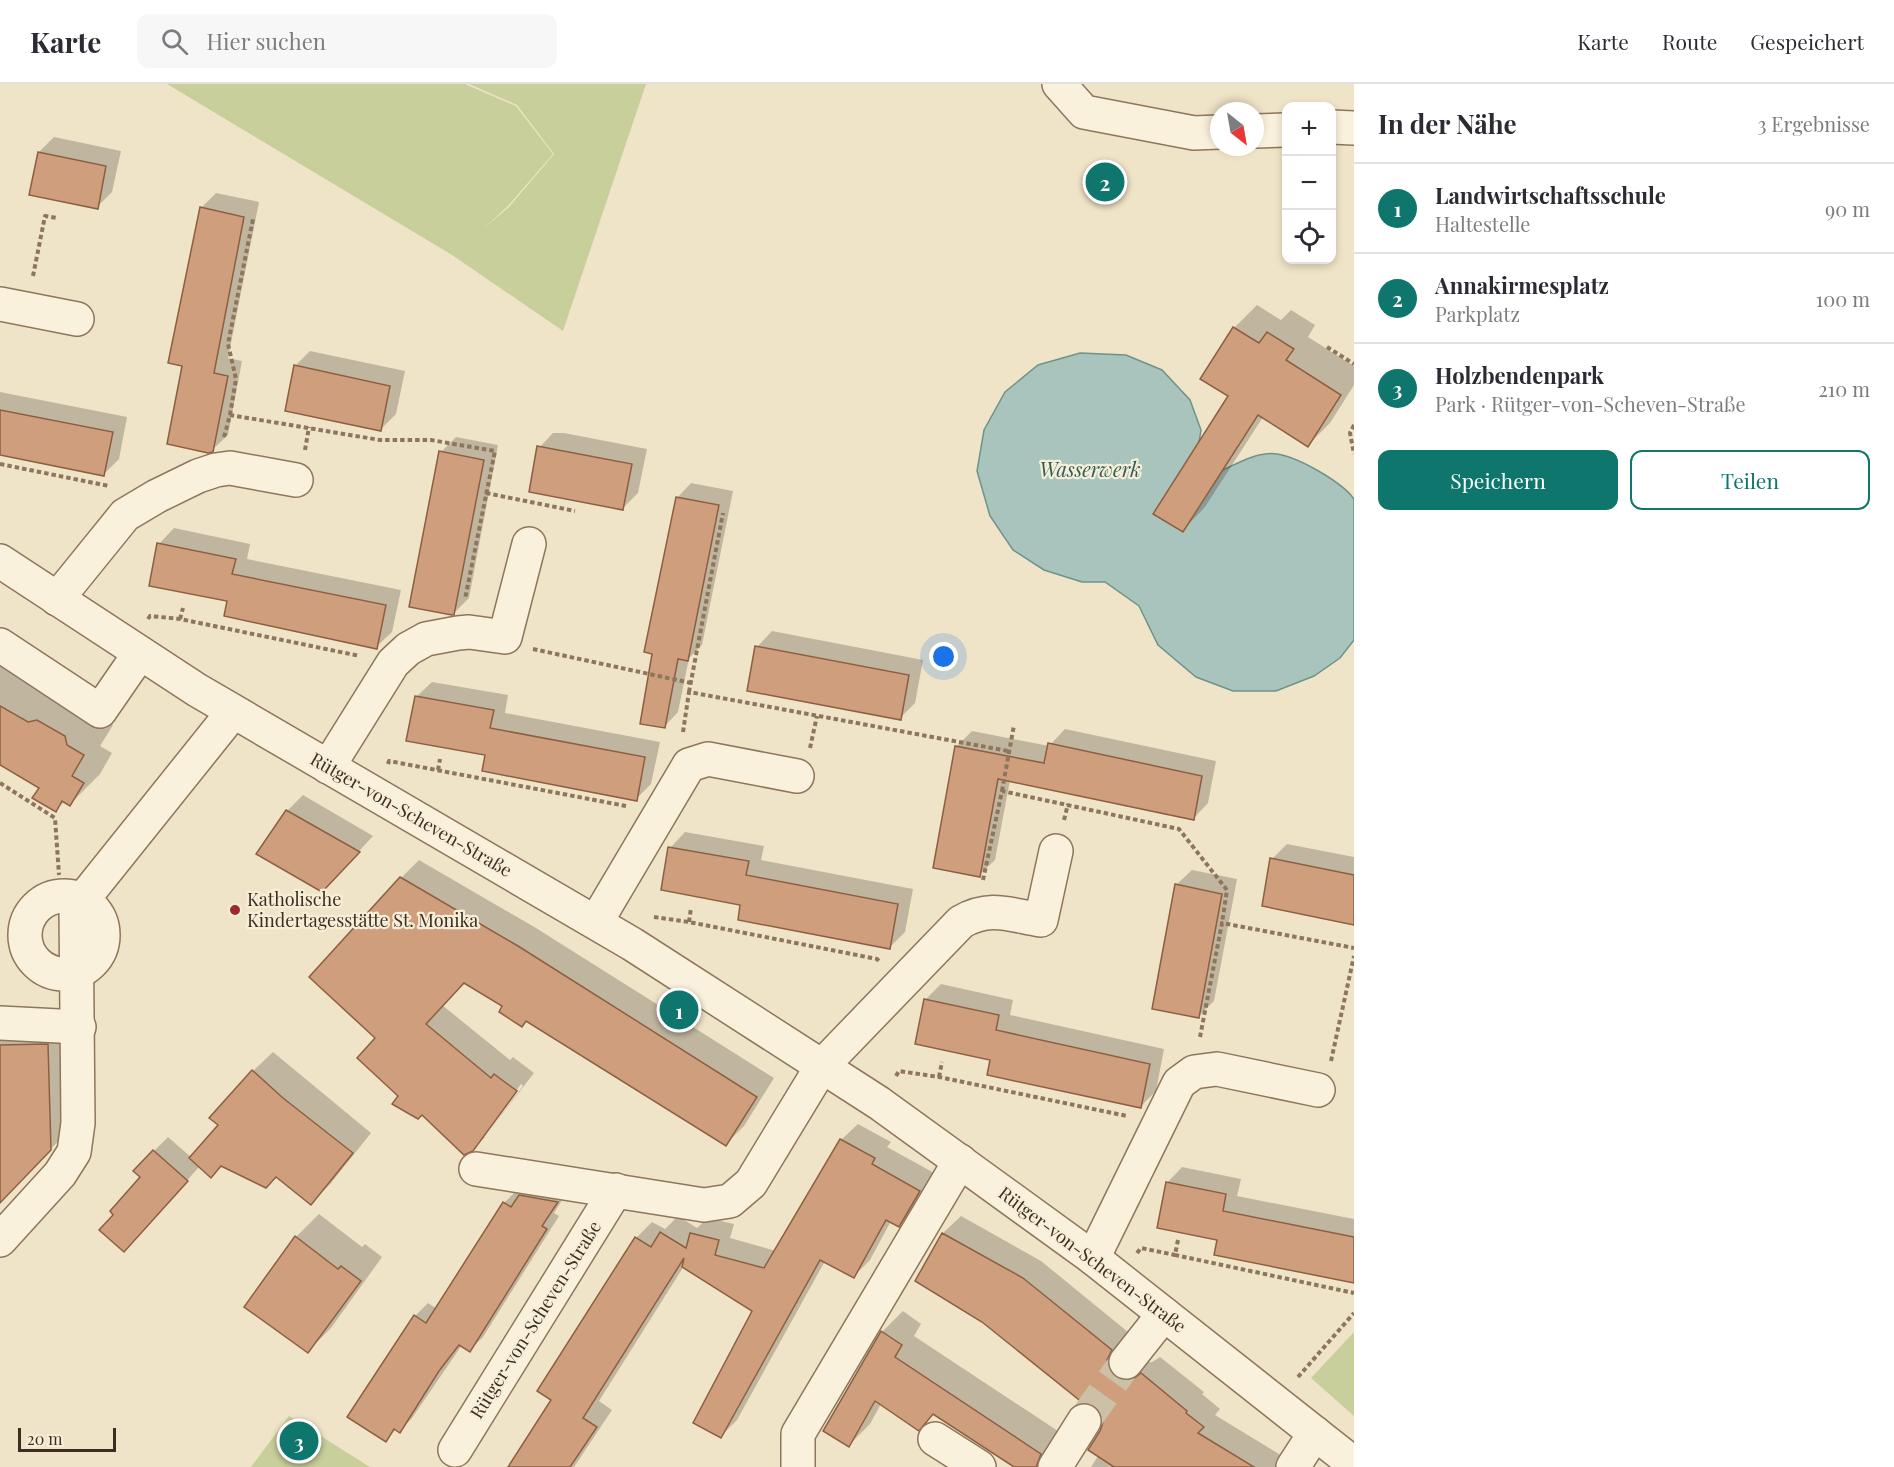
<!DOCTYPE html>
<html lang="de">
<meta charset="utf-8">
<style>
:root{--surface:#fff;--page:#f7f7f7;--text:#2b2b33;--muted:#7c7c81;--line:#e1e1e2;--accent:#0f766e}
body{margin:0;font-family:"Playfair Display",serif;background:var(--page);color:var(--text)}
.controls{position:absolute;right:18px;top:18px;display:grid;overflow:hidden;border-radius:12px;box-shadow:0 3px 9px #0003}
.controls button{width:54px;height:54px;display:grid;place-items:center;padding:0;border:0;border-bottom:2px solid var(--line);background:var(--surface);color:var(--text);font:30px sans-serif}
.compass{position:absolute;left:1210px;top:18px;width:54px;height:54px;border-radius:50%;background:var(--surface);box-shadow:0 3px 9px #0003;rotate:149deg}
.scale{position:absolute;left:18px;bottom:15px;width:98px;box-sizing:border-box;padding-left:6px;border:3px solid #3d2e20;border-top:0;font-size:16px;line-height:21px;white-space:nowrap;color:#3d2e20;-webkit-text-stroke:4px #f7eed8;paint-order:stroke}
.you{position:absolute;left:944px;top:573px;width:21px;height:21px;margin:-15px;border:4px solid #fff;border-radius:50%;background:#1a73e8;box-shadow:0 0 0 9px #1a73e833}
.badge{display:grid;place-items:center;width:39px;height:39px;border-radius:50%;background:var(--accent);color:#fff;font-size:20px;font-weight:700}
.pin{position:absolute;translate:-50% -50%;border:3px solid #fff;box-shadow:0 2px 6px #0006}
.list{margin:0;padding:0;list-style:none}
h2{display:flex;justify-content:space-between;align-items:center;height:78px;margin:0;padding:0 24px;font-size:26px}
h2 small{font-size:20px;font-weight:400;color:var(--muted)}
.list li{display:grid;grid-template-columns:39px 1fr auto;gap:18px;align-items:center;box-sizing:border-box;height:90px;padding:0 24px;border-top:2px solid var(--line)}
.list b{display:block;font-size:22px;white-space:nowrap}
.list p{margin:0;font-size:20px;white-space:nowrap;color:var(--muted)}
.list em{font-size:20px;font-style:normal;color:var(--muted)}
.actions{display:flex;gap:12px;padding:18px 24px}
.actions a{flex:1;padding:14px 0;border:2px solid var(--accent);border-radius:12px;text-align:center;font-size:21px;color:var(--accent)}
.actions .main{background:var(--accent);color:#fff}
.icon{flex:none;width:33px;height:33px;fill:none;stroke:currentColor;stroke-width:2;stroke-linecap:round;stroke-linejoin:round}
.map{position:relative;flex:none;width:1354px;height:1383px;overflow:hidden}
header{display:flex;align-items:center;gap:36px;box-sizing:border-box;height:84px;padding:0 30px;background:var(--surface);border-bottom:2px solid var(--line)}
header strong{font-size:28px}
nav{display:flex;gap:33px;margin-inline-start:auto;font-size:21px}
.search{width:420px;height:54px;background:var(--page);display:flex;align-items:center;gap:15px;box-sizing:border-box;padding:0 21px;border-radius:12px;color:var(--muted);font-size:22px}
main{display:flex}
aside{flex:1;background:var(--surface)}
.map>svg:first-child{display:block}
</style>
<header>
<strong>Karte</strong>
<div class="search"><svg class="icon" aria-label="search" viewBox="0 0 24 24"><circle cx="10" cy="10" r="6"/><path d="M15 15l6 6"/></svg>Hier suchen</div>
<nav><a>Karte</a><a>Route</a><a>Gespeichert</a></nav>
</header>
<main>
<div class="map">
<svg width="1354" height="1383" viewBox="0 0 1354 1383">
<rect width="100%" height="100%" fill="#f0e4c8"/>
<g fill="#c9cf9b">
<polygon points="167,0 465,0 516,22 553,70 508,122 483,145 509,123 554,70 517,21 469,0 646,0 563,247 452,171"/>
<polygon points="1354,1248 1354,1332 1311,1294"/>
<polygon points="289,1332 370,1383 251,1383"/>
</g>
<path fill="#a9c4bc" stroke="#6f938a" stroke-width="1.5" d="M1080 269 1126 271 1162 286 1190 316 1201 346 1197 371 1219 388C1236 380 1258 367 1277 370 1298 373 1342 398 1354 415V556L1340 574 1314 592 1276 607H1233L1196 593 1158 561 1139 522 1105 498H1082L1044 486 1013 466 990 432 977 387 984 346 1005 308 1038 281Z"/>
<g fill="#0003">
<polygon points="54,53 121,67 112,108 97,123 39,68"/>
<polygon points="216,109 259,118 228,274 242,277 228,351 212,366 201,124"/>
<polygon points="1257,221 1281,236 1291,226 1315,241 1308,253 1354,282 1354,301 1330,339 1308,361 1263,333 1205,423 1183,446 1230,312 1234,244"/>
<polygon points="310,267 405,287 396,330 380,346 295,282"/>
<polygon points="0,308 127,333 119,375 104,390 0,370"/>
<polygon points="553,349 564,349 647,365 638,409 623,424 538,365"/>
<polygon points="456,353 498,361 469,514 454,529 441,368"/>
<polygon points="691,399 733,407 702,561 689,574 678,628 664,643 677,414"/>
<polygon points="174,444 250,460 247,475 401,506 392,548 376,563 159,460"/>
<polygon points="772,547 923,576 915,619 900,634 757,563"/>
<polygon points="0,567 113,641 100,662 112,669 100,690 70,720 65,717 56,726 41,703 0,679"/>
<polygon points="432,598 508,611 505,629 660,658 651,700 636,715 487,670 416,613"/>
<polygon points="1065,645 1216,677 1208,719 1193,735 1010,696 995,776 979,791 957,662 972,647 1049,662"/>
<polygon points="303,711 373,752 337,791 259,770 288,726"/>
<polygon points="685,748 764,762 761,776 913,805 905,848 889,864 670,764"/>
<polygon points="1287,760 1354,773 1354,839 1264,820 1272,775"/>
<polygon points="419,776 536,844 774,994 744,1042 726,1060 464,897 442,921 510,976 513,973 534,989 486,1051 523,1002 521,1000 482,1053 485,1053 472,1066 400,1012 377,954 401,794"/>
<polygon points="1192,786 1237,795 1214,917 1199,932 1176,801"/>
<polygon points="941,900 1013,916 1010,931 1164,965 1156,1007 1141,1022 992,975 925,916"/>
<polygon points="78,931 80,1034 31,1086 0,1115 0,938"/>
<polygon points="273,968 371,1049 331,1099 311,1119 277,1092 222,1080 200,1082 138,1151 142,1093 154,1067 168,1053 192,1074 220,1041 253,987"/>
<polygon points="858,1040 891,1058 887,1063 936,1090 915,1125 899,1141 891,1137 870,1176 854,1192 825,1177 737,1336 721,1352 754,1226 684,1182 599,1317 612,1326 574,1383 510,1383 553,1315 636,1154 652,1138 665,1145 678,1132 697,1144 708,1134 734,1140 730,1154 776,1167 841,1056"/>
<polygon points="1182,1083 1241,1095 1237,1112 1354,1135 1354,1197 1216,1170 1219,1155 1167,1099"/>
<polygon points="569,1105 554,1129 559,1132 483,1253 470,1266 462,1261 412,1334 400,1347 396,1345 385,1356 415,1232 428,1219 437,1225 504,1119 517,1106"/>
<polygon points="319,1130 362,1163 365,1160 382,1173 331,1244 308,1267 296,1153"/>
<polygon points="961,1132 1041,1177 1128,1248 1125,1256 1141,1279 1152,1278 1160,1273 1204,1308 1202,1310 1220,1325 1215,1331 1284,1373 1289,1383 1091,1383 1127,1326 1104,1337 1102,1328 982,1237 917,1197 943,1149"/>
<polygon points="903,1227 921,1240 914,1252 1061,1349 1057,1363 1037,1383 1017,1383 934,1329 918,1345 881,1320 870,1340 849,1361 882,1248"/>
</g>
<g fill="#cf9f7d" stroke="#8d5f41" stroke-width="1.5">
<polygon points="38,68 106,82 98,125 29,111"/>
<polygon points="200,123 244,133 214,289 228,292 213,368 208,369 167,360 182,282 168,279"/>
<polygon points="1233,243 1259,259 1267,248 1294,265 1286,276 1341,311 1308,363 1258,331 1183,448 1153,430 1228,312 1200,295"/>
<polygon points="294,281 390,302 381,347 285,327"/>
<polygon points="0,326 113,348 104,392 0,371"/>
<polygon points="537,362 632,380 623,426 529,408"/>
<polygon points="439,367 484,376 454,531 452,531 409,523"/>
<polygon points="676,413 719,421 688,577 678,575 665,644 640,640 652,570 644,568"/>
<polygon points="157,459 236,475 232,490 386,521 377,565 224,532 227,517 149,502"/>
<polygon points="755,562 909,591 901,636 747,607"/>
<polygon points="415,612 494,626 490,644 645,673 637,717 482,687 485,671 406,657"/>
<polygon points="0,622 28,638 37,636 65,652 67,661 84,671 72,692 84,699 70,722 62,717 56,728 32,714 39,704 0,681"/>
<polygon points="1048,659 1202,692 1194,736 998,695 980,793 933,784 955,662 1044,679"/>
<polygon points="286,726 360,768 322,808 256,770"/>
<polygon points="668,763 749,777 746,791 898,820 890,865 738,836 740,821 661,806"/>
<polygon points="1270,774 1354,791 1354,841 1262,822"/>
<polygon points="400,793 518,862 757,1013 726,1062 526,937 522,943 499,928 502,922 464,899 426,940 491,994 494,990 517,1007 473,1067 464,1071 422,1031 418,1035 392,1020 398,1012 357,974 375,954 309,893"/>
<polygon points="1175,800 1222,810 1199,934 1152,925"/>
<polygon points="924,915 999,931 996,946 1150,980 1141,1024 987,991 990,976 915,960"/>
<polygon points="48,960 51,1066 0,1119 0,961"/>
<polygon points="252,986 283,1014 353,1069 311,1121 276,1093 266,1104 221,1082 211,1094 189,1074 218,1041 209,1034"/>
<polygon points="840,1055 875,1074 872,1080 920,1107 899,1143 886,1136 854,1194 820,1176 721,1354 693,1339 752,1227 682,1183 684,1174 583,1334 597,1343 570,1383 508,1383 551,1316 537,1307 635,1153 651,1163 660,1148 686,1164 690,1149 719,1156 715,1171 764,1184"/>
<polygon points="153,1066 188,1097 124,1168 99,1146 113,1131 110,1127 140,1093 133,1087"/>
<polygon points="1166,1098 1226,1110 1223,1127 1354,1153 1354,1199 1214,1171 1217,1156 1157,1144"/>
<polygon points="519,1111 558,1118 542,1142 547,1145 470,1268 459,1261 439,1287 400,1349 394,1345 386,1358 347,1333 414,1231 426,1239 503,1118 511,1123"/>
<polygon points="942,1149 1023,1194 1112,1266 1107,1276 1108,1284 1114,1292 1124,1297 1133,1295 1141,1289 1187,1327 1186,1329 1204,1343 1198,1349 1254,1383 1114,1383 1088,1366 1100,1347 1103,1338 1101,1329 1094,1322 1083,1319 982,1238 915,1197"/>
<polygon points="295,1152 338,1185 341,1182 361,1197 308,1269 244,1223"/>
<polygon points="881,1247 902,1261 895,1273 1041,1370 1036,1383 1014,1383 933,1330 919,1347 875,1317 849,1363 823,1347"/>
</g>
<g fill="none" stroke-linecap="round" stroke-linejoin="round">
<polyline stroke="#ccc0a6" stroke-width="33" stroke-dasharray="33 16" stroke-linecap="butt" points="1084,1337 1126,1278"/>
<g stroke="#8d765c" stroke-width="36">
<g id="minor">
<polyline points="1059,0 1084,28 1194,49 1219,48"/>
<polyline points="1332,43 1354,44"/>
<polyline points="1255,47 1286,46"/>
<polyline points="0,220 77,235"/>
<polyline points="0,477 197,606 632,860 879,1019 1093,1174 1354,1380"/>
<polyline points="57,515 125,431 157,412 198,392 216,386 230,384 296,396"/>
<polyline points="0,561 100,627 140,569"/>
<polyline points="328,683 393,579 408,565 426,555 458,549 469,548 505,553 529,460"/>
<circle cx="64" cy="851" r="39"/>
<polyline points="596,838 689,681 708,675 797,692"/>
<polyline points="0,939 79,943"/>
<path d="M476 1085 704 1121 730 1117 751 1099 822 982 961 838C990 821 1010 831 1041 836L1056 767"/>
<polyline points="0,1156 60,1090 74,1068 78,1039 76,824 233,628"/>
<polyline points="1093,1174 1179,999 1194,988 1217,985 1318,1006"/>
<polyline points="1126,1278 1164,1230"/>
<polyline points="935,1355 979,1383"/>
<polyline points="455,1366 616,1106"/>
<polyline points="798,1383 798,1350 960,1077"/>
<polyline points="1055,1383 1084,1337"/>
<polyline points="1293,1383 1315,1349"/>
</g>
</g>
<g stroke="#8d765c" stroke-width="4" stroke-dasharray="4.5 3" stroke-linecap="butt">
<polyline points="33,192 45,132 57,134"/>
<polyline points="1327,263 1354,280"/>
<polyline points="230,331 236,295 228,260 253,135"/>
<polyline points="1354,341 1350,349 1354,370"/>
<polyline points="224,353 230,331 380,356 431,356 495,367 465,515"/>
<polyline points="305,366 309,343"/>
<polyline points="0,380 109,402"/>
<polyline points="486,409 575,427"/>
<polyline points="148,535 150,532 180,535 360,572"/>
<polyline points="180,535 183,524"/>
<polyline points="533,565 691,599"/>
<polyline points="689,608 723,429"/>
<polyline points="683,648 689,608 1008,667"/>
<polyline points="810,664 817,632"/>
<polyline points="388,680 389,677 626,722"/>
<polyline points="438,686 440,675"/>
<polyline points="0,699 55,734 59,791"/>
<polyline points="1002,707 1014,641"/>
<polyline points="1064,736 1068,720"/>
<polyline points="983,796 1002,707 1179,745 1227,806 1222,839"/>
<polyline points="654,833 689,838 877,875 879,877"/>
<polyline points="689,838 691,824"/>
<polyline points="1200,953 1222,839 1354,864"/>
<polyline points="1331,977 1354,872"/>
<polyline points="896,992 899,987 939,993 1127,1032"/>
<polyline points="939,993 942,978"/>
<polyline points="1178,1156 1175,1171 1354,1209"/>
<polyline points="1137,1169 1141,1164 1175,1171"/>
<polyline points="1298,1293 1354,1229"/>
</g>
<use href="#minor" stroke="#faf1dc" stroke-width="33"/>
</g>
<circle fill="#9e2a2b" stroke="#f7eed8" stroke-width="2" cx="235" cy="826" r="6"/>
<g text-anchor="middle" stroke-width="4.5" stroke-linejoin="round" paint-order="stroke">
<g font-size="18" fill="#3d2e20" stroke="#f7eed8">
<text transform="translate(411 731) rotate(30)" y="6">Rütger-von-Scheven-Straße</text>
<text transform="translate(1092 1176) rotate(37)" y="6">Rütger-von-Scheven-Straße</text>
<text transform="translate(536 1236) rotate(-58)" y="6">Rütger-von-Scheven-Straße</text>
</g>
<g font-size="18" fill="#3d2e20" stroke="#f7eed8" text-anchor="start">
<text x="247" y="822">Katholische<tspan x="247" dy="21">Kindertagesstätte St. Monika</tspan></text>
</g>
<g font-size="20" font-style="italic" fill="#2f5d5a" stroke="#f7eed8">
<text x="1090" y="393">Wasserwerk</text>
</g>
</g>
</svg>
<div class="controls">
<button>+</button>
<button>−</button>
<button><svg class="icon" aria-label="locate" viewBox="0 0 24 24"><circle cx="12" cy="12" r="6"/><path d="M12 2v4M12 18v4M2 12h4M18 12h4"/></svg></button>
</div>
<svg class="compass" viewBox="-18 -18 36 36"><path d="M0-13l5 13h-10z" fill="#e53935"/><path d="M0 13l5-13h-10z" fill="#7c7c81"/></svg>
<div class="scale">20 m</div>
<div class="you"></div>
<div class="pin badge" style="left:679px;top:926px">1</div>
<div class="pin badge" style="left:1105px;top:98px">2</div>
<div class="pin badge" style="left:299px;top:1357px">3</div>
</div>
<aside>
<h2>In der Nähe<small>3 Ergebnisse</small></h2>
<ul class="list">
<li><span class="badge">1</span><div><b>Landwirtschaftsschule</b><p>Haltestelle</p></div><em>90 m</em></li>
<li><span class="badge">2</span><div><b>Annakirmesplatz</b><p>Parkplatz</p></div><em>100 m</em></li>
<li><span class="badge">3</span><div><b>Holzbendenpark</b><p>Park · Rütger-von-Scheven-Straße</p></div><em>210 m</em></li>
</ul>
<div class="actions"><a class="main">Speichern</a><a>Teilen</a></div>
</aside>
</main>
